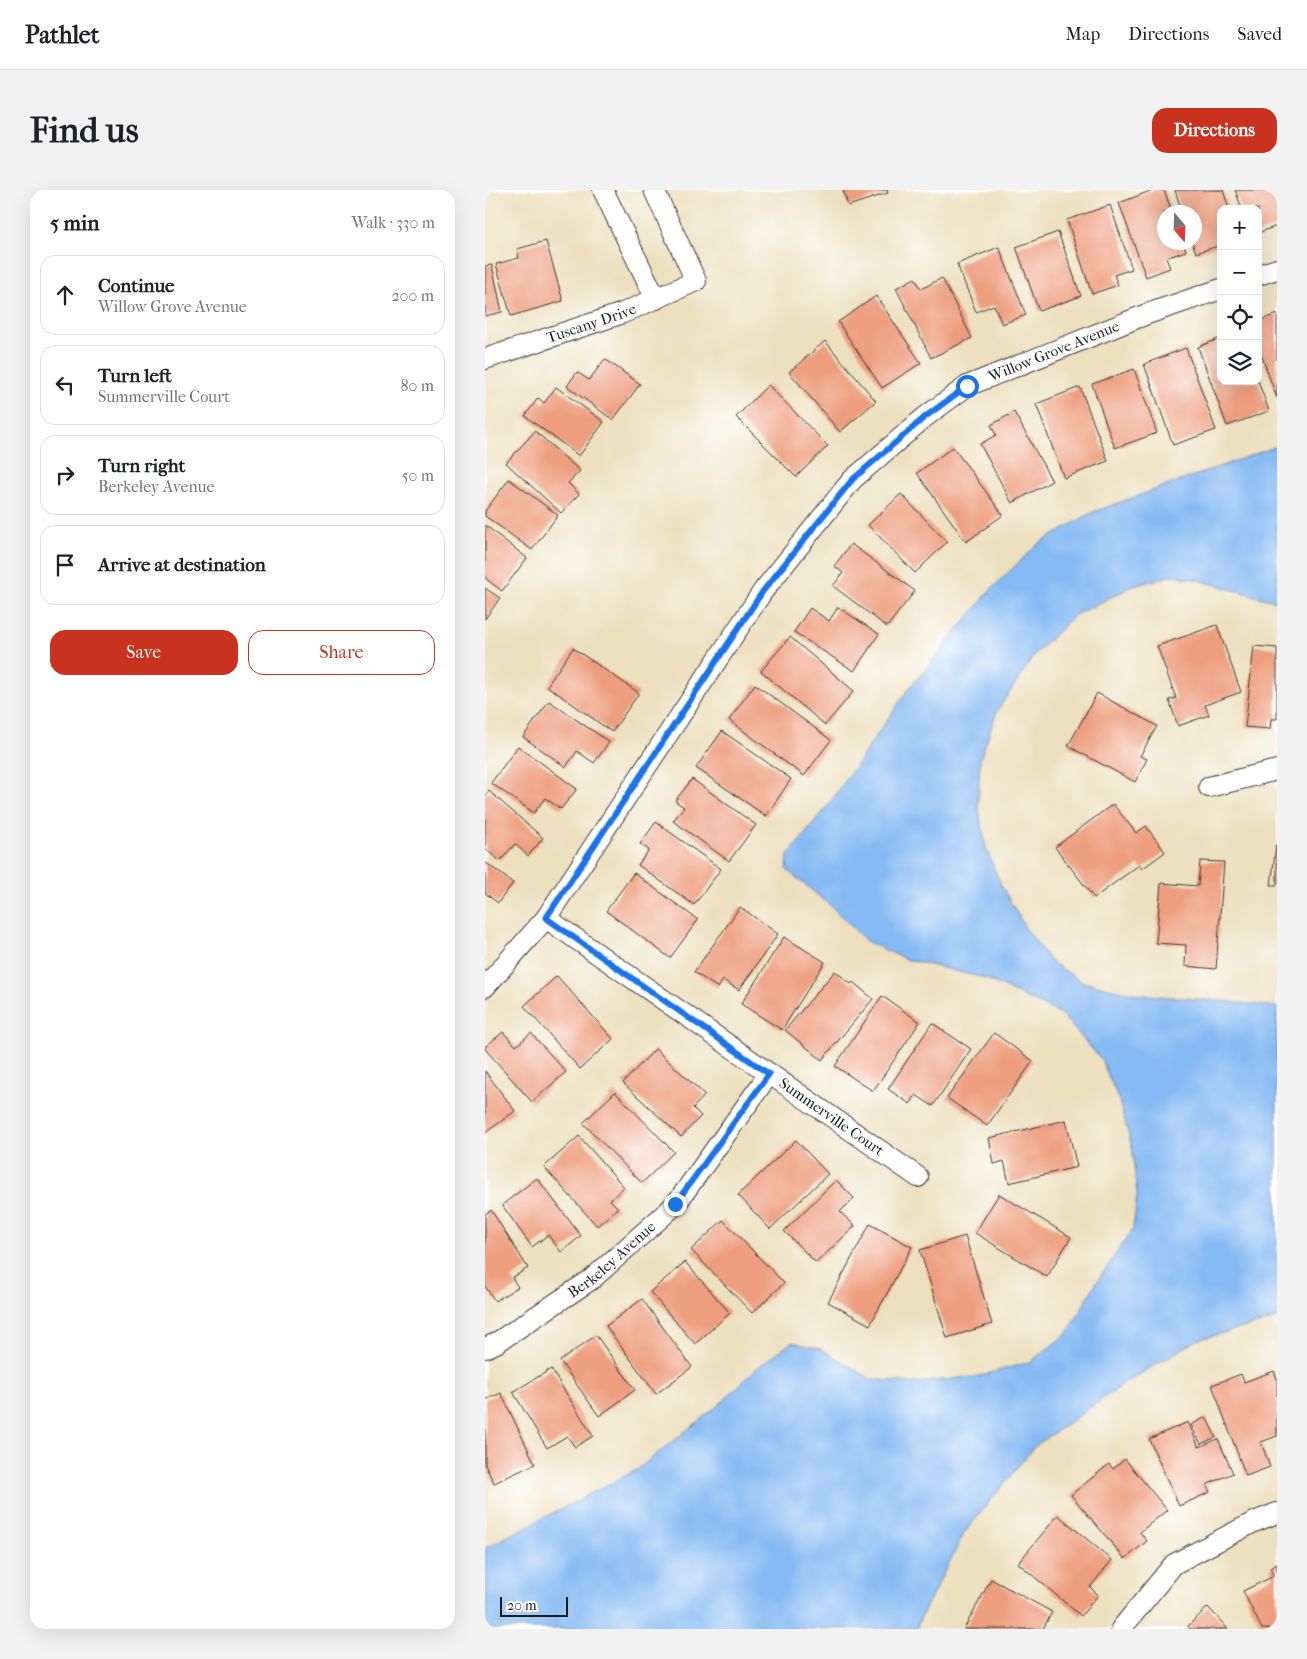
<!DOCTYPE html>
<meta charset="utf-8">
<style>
:root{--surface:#fff;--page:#f2f2f2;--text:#202124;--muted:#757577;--line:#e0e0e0;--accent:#c8321e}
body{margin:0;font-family:"IM FELL French Canon",serif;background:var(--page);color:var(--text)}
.controls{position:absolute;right:15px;top:15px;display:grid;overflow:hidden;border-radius:10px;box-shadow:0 5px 20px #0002}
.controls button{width:45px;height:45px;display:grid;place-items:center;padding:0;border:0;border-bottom:1px solid var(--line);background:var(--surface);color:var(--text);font:25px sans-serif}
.compass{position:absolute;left:672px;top:15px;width:45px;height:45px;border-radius:50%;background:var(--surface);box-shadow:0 5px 20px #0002;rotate:161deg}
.scale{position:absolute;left:15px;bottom:12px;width:68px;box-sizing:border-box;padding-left:5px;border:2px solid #1c1c1c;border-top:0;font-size:14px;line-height:18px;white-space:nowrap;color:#1c1c1c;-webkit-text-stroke:4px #fff;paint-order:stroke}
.stop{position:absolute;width:15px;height:15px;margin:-11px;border:4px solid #1a73e8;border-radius:50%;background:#fff}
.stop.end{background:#1a73e8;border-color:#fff;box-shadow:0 1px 5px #0008}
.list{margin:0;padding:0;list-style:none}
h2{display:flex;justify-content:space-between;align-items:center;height:65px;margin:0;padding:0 20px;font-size:21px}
h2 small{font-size:16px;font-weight:400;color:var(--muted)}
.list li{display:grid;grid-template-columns:32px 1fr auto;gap:15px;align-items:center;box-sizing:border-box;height:80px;margin:0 10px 10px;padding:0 10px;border:1px solid var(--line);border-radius:15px}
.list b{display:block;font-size:19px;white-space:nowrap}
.list p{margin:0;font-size:16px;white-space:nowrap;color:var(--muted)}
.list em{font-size:16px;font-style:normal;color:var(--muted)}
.actions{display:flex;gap:10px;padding:15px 20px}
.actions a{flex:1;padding:11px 0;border:1px solid var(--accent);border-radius:15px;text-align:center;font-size:18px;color:var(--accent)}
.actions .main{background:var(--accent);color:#fff}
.icon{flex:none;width:28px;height:28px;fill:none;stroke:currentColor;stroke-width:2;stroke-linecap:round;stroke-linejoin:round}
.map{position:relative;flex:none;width:792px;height:1439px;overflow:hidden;border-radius:15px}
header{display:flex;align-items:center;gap:30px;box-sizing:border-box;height:70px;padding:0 25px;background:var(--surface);border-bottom:1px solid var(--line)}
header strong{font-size:24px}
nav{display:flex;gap:28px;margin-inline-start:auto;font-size:18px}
.intro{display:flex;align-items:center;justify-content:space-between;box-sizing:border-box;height:120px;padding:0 30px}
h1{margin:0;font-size:35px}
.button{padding:12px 22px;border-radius:15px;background:var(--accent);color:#fff;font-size:18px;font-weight:700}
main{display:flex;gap:30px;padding:0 30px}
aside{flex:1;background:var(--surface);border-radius:15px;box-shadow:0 5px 20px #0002}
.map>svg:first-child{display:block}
</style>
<header>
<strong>Pathlet</strong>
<nav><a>Map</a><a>Directions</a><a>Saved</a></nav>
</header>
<div class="intro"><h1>Find us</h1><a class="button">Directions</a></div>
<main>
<aside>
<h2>5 min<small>Walk · 330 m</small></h2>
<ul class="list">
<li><svg class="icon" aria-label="ahead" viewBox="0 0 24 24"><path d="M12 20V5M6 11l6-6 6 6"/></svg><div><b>Continue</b><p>Willow Grove Avenue</p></div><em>200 m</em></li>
<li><svg class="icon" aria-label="left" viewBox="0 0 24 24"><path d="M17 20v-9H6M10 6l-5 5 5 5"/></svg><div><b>Turn left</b><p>Summerville Court</p></div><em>80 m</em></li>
<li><svg class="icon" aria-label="right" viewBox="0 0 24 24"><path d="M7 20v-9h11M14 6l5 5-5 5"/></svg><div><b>Turn right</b><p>Berkeley Avenue</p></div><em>50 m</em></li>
<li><svg class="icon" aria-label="arrive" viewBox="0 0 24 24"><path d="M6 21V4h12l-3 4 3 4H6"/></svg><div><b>Arrive at destination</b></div></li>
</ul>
<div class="actions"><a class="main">Save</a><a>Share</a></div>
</aside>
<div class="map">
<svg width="792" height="1439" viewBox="0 0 792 1439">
<rect width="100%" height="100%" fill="#fff"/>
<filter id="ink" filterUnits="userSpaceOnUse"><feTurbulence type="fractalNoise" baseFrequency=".02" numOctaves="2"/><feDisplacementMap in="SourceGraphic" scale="10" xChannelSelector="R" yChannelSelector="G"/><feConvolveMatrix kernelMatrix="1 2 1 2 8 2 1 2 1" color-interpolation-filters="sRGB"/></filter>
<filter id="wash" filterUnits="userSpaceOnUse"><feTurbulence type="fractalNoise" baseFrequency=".0096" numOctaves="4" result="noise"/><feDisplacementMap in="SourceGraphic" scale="20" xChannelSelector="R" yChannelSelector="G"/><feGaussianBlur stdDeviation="1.12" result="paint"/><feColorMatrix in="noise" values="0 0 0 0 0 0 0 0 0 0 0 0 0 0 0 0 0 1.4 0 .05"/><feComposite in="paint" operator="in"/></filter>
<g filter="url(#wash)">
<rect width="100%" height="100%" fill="#ede0bf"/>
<polygon fill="#85b9f3" stroke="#506a88" points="792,256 792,412 713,390 688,385 646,397 590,425 551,463 512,521 495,569 493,615 501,658 516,695 541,739 566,772 598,792 651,804 747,812 792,817 792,1129 712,1150 642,1192 549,1257 480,1342 434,1431 432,1439 0,1439 0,1358 153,1279 236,1213 273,1177 307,1152 336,1159 386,1189 429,1193 494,1186 545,1172 583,1143 611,1093 648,1039 652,1005 647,957 634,910 616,869 576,824 499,788 420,769 381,751 347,717 302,680 303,665 342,617 423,500 508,397 553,354 608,322"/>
<g id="blocks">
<g fill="#ed9e7e">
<polygon points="358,0 402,0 403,3 363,16"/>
<polygon points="668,0 679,0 687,22 679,22 679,52 698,52 701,61 681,68 685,78 661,87 634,13"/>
<polygon points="690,0 738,0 744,19 736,19 736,55 711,63 707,52 709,52 709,22 697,22"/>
<polygon points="750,0 792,0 792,36 773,43 773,19 757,19"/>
<polygon points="625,15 647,79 629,85 633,95 607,104 582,30"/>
<polygon points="573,42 596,106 554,121 531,57"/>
<polygon points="61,51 78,111 26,126 11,74 34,68 32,59"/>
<polygon points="514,57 541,125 517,134 509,115 491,122 472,74"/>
<polygon points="7,75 17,122 0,126 0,76"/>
<polygon points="430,88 436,99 457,88 487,148 446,168 411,98"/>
<polygon points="391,106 436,173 397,198 353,132"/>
<polygon points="792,124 792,208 773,156 773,131"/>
<polygon points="736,148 736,191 773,191 784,221 742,236 713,157"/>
<polygon points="340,151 391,211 355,242 304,182"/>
<polygon points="701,158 731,240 688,255 659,174"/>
<polygon points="120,169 155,194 128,230 82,196 92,182 104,190"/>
<polygon points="649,179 672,243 630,258 607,194"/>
<polygon points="283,195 343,256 311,287 251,227"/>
<polygon points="71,197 119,232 94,266 40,226 53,208 59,213"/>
<polygon points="595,197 623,271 579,288 551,214"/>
<polygon points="529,222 567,291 527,313 495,254 511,245 506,235"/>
<polygon points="50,241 95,281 83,293 94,304 76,323 21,273"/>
<polygon points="468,257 518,325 481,352 432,283"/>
<polygon points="24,289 73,325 47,360 0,326 0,321"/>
<polygon points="416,304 462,352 430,383 383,335"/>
<polygon points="0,335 42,368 17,401 0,388"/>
<polygon points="366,354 430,401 402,437 348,396 358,383 349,376"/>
<polygon points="0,398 15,408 0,429"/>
<polygon points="353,417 394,444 369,481 309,442 325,418 344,431"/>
<polygon points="732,435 756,502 720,515 724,525 693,536 684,510 691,508 672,456"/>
<polygon points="305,447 369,501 340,535 276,481"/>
<polygon points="769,456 792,458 792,529 786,529 785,539 760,537"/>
<polygon points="88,458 154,503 127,542 62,496"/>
<polygon points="270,494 346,550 319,586 244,530"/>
<polygon points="612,503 672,536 655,566 662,569 650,592 583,556"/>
<polygon points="64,511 124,552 109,573 92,561 81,577 38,547"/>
<polygon points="237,541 306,589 281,626 211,578"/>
<polygon points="33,556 92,599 76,619 60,608 49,623 6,593"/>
<polygon points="207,589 271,635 244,671 188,631 199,617 190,611"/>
<polygon points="4,601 58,648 43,666 30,654 15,671 0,659 0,606"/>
<polygon points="628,614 651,643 661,636 680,662 657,679 654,675 609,708 570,657"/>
<polygon points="171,632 236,679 209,715 153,675 164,660 155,654"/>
<polygon points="791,655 792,655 792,695 786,695"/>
<polygon points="715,671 739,672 731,779 700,776 701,755 671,753 676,693 713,696"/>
<polygon points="0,672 28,693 13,713 0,703"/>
<polygon points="149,683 213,730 185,768 121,721"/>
<polygon points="255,717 293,744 254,800 238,790 233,798 209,782"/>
<polygon points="299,747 340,772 297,840 256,814"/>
<polygon points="350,781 366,794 368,792 388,809 337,870 300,840"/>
<polygon points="72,786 128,849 95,879 39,816"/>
<polygon points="397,806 435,832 388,901 350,876"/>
<polygon points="447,833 486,859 448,916 431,905 425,914 403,899"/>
<polygon points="18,842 31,856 46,843 81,882 47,912 0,859 0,857"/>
<polygon points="509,843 548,871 502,936 462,908"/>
<polygon points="170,859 220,905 208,918 216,926 196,947 138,893"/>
<polygon points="0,881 30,921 0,943"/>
<polygon points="130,902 189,962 157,993 98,933"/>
<polygon points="581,930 592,977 524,993 519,971 509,974 504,948"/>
<polygon points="94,946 139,997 125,1010 133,1018 112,1036 59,977"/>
<polygon points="311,950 343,984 285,1039 253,1005"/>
<polygon points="52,988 96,1046 76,1062 63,1045 47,1057 17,1015"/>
<polygon points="351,990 369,1008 355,1022 370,1036 331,1073 299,1041"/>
<polygon points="514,1004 586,1047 562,1087 490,1043"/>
<polygon points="6,1020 43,1078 27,1088 33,1097 10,1111 0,1096 0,1024"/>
<polygon points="238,1030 299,1093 267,1123 206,1060"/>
<polygon points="385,1034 427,1057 385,1135 343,1112"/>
<polygon points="480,1046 507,1134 462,1148 435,1060"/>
<polygon points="200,1072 245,1123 210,1154 165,1102"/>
<polygon points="157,1109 207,1177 171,1204 121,1136"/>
<polygon points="111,1145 150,1200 114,1226 75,1171"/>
<polygon points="66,1179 108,1246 90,1257 82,1246 62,1258 28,1202"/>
<polygon points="789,1181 792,1189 792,1246 776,1252 785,1277 761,1286 727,1195 756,1184 759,1192"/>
<polygon points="16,1203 50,1274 9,1293 0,1275 0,1210"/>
<polygon points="721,1227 731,1247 716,1254 706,1235"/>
<polygon points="703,1232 714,1257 733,1249 748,1283 721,1295 725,1302 694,1316 664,1249"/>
<polygon points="640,1269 682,1320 655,1342 662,1351 640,1369 586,1305 624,1274 628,1279"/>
<polygon points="573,1325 627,1370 605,1397 613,1405 596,1426 533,1373"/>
<polygon points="792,1374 792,1439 777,1439 758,1401 789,1386 785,1378"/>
<polygon points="506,1389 567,1422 558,1439 479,1439"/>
<polygon points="723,1417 743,1439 705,1439 703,1436"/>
</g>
</g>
</g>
<g filter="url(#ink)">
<use href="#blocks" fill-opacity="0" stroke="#3b3934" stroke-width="1"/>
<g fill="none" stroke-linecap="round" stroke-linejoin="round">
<g stroke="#3b3934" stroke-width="22">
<g id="street">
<polyline points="118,0 171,109"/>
<polyline points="773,85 792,79"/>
<path id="s1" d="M0 169 138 123 211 91 169 0"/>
<polyline points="724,597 792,580"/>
<path id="s2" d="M61 728 433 987"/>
<path id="s3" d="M0 797 61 728 278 401 367 290 440 227 482 196 662 124 736 99"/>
<path id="s4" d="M0 1158 11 1153 107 1089 191 1014 284 884"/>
<polyline points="636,1439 689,1374 769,1332 792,1323"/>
</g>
</g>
<use href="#street" stroke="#fff" stroke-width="20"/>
</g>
</g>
<g fill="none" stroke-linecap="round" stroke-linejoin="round" filter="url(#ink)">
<polyline stroke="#1a73e8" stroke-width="6" points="190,1014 284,884 61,728 278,401 367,290 440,227 482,196"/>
</g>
<g text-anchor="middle" stroke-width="4" stroke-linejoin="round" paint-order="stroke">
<g font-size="15" fill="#1c1c1c" stroke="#fff">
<text dy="5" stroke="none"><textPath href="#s1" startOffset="112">Tuscany Drive</textPath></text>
<text dy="5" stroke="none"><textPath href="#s3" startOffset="869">Willow Grove Avenue</textPath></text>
<text dy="5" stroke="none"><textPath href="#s2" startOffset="348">Summerville Court</textPath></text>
<text dy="5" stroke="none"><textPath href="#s4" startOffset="155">Berkeley Avenue</textPath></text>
</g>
</g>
</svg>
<div class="controls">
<button>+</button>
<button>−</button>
<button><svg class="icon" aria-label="locate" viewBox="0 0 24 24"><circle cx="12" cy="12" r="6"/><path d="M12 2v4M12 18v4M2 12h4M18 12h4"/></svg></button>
<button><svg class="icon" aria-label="layers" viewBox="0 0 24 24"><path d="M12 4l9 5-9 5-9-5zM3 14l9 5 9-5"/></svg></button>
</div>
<svg class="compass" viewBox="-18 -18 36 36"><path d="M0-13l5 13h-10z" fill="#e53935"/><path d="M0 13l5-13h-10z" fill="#757577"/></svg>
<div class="scale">20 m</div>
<div class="stop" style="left:482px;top:196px"></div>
<div class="stop end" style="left:190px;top:1014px"></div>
</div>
</main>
